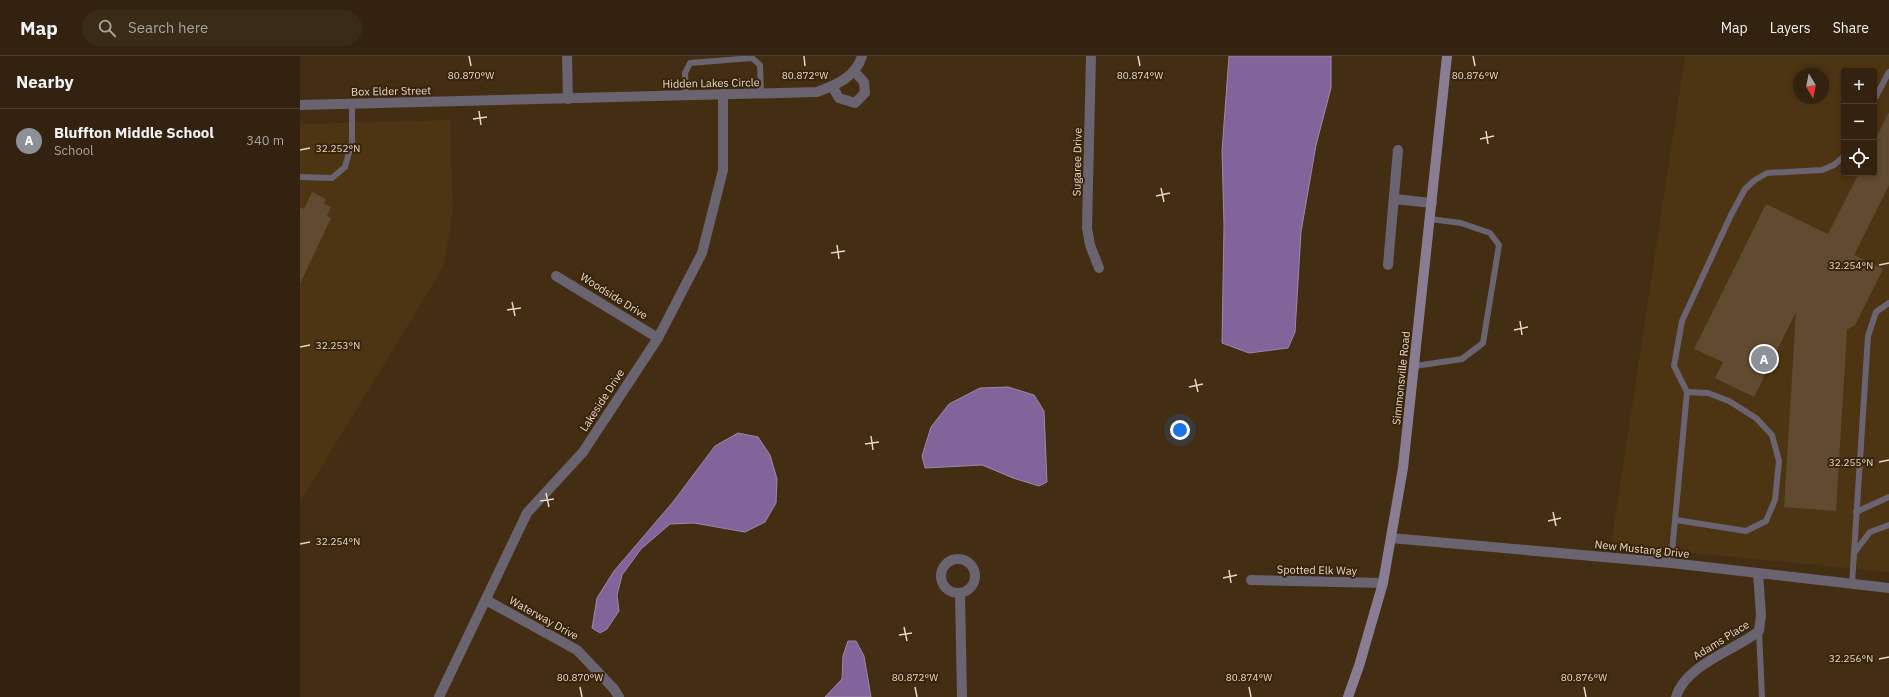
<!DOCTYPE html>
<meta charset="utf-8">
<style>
:root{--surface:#32220f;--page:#3a2a18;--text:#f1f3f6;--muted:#a8a49e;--line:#4d3f2f;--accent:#8c9099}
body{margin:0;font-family:"IBM Plex Sans",sans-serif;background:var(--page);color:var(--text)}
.controls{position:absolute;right:12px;top:12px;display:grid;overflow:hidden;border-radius:4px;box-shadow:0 2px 6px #0003}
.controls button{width:36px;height:36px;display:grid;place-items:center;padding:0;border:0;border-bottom:1px solid var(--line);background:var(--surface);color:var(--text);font:20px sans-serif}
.compass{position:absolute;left:1493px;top:12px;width:36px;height:36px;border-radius:50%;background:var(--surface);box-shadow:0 2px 6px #0003;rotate:170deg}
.you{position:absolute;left:880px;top:374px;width:14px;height:14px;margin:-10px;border:3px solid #fff;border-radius:50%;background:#1a73e8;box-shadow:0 0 0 6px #1a73e833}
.badge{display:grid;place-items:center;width:26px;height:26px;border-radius:50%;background:var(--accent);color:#fff;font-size:13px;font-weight:700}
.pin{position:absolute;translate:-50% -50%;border:2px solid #fff;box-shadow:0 1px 4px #0006}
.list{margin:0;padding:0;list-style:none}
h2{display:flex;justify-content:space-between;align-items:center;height:52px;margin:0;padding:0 16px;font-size:17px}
h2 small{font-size:13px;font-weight:400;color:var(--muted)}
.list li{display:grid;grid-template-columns:26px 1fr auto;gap:12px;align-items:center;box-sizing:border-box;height:64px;padding:0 16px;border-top:1px solid var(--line)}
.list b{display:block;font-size:15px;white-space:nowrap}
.list p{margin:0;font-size:13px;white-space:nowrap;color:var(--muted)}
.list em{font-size:13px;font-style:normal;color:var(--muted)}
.icon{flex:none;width:22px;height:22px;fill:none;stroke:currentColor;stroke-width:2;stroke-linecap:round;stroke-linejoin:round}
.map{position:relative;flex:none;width:1589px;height:641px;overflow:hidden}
header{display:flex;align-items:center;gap:24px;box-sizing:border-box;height:56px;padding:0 20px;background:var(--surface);border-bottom:1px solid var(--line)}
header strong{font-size:19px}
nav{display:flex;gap:22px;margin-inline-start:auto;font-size:14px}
.search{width:280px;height:36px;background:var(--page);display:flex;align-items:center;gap:10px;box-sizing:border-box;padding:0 14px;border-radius:22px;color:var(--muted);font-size:15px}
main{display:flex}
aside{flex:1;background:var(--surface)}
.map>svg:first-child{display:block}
</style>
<header>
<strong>Map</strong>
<div class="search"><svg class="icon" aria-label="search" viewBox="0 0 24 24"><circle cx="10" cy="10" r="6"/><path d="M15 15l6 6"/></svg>Search here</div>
<nav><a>Map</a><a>Layers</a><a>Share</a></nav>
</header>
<main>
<aside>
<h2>Nearby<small></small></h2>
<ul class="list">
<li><span class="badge">A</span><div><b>Bluffton Middle School</b><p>School</p></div><em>340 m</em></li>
</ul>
</aside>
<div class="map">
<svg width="1589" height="641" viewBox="0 0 1589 641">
<rect width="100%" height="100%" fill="#432e14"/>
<g fill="#4d3413" fill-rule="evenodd">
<path d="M1385 0H1589V516L1311 489ZM1544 15H1574V117H1544ZM1499 18H1523V42H1499Z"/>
<polygon points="150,64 153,154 144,210 0,446 0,68"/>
</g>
<g fill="#81659a" stroke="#9f87a8">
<polygon points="929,0 1031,0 1031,32 1016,89 1001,176 995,276 988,292 949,297 922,287 924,169 922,95"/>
<polygon points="708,331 734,339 744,355 747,426 739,430 713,422 682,409 625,412 622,400 631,371 649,348 680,332"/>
<polygon points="438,377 458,381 470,399 477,423 476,447 465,466 445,476 394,467 370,468 341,493 322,519 317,539 319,555 307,573 300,577 292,572 297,542 314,515 373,446 415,390"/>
<polygon points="548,585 556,585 564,600 571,641 525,641 542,623 543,600"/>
</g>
<g fill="#604a30">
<polygon points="1589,56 1589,129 1554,199 1583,213 1555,269 1547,274 1536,455 1484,451 1496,256 1454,341 1415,322 1423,306 1394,293 1466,148 1528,178 1559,117 1574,117 1574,86"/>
<polygon points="12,136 26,143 24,148 31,151 27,160 31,162 0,228 0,151 4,153"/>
</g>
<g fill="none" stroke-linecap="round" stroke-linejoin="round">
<g stroke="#6a6370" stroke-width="6">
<polyline points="386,39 385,17 390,7 452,2 460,9 461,37"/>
<polyline points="1574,44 1589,16"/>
<polyline points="0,121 32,122 45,111 52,86 52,48"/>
<polyline points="1115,310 1162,303 1183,287 1199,189 1190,177 1161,167 1130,163"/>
<polyline points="1387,336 1374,310 1382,265 1431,159 1445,133 1455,124 1467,117 1522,114 1534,109 1544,100"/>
<polyline points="1556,456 1589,441"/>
<polyline points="1554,497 1570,476 1589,469"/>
<polyline points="1371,507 1387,336 1408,337 1429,345 1456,362 1472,379 1479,405 1475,444 1466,465 1446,475 1376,464"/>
<polyline points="1552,528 1568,280 1576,256 1589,247"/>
<polyline points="1459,575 1462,641"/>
</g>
<g stroke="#6a6370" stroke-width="10">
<polyline points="267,0 268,43"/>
<polyline points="791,0 787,172 790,189 799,212"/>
<polyline points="532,30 539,42 555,47 565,37 564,26 554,15"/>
<path d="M0 49 517 36C536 29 556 21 562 0"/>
<polyline points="1094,143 1132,147"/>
<polyline points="1088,209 1098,94"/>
<polyline points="256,220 358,282"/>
<polyline points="1091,482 1371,507 1589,532"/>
<circle cx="658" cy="520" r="17"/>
<polyline points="951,524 1083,527"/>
<polyline points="660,538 662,641"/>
<polyline points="186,544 277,594 314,633 319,641"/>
<polyline points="139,641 227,457 283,396 358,282 402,197 423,114 423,38"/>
<path d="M1376 641C1385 609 1434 595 1459 575L1461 559 1458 517"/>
</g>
<polyline stroke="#887d92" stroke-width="10" points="1048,641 1059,610 1083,527 1103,412 1147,0"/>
</g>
<path fill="none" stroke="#e4d6c8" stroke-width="1.5" d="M169 0 171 10M504 0 505 10M838 0 840 10M1173 0 1175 10M179 55 181 69M173 63 187 61M1186 75 1188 88M1180 83 1194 80M0 94 10 92M861 132 864 146M856 140 870 137M537 189 539 203M531 197 545 195M1579 209 1589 207M212 246 215 260M207 254 221 252M1220 265 1222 279M1214 274 1228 271M0 291 10 289M895 323 898 336M889 331 903 328M571 380 573 394M565 388 579 386M1579 406 1589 404M246 437 249 451M240 445 254 443M1253 456 1256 470M1248 465 1261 462M0 488 10 486M929 514 931 527M923 522 937 519M604 571 607 585M599 579 612 577M1579 603 1589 601M280 631 282 641M615 631 617 641M949 631 951 641M1284 631 1286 641"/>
<g text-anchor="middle" stroke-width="4" stroke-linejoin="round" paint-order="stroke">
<g font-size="11" fill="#e4d6c8" stroke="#38240a">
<text transform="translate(411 27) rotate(-1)" y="4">Hidden Lakes Circle</text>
<text transform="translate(91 35) rotate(-1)" y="4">Box Elder Street</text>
<text transform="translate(777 106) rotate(-89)" y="4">Sugaree Drive</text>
<text transform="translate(314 240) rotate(32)" y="4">Woodside Drive</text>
<text transform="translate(1101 322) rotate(-84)" y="4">Simmonsville Road</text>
<text transform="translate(302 344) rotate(-57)" y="4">Lakeside Drive</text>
<text transform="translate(1342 493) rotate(6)" y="4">New Mustang Drive</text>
<text transform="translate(1017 514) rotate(1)" y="4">Spotted Elk Way</text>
<text transform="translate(244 562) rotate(29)" y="4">Waterway Drive</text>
<text transform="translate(1421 584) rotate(-32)" y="4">Adams Place</text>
</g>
</g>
<g font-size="10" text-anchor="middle" fill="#e4d6c8" stroke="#38240a" stroke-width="4" stroke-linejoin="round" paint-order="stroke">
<text x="171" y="23">80.870°W</text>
<text x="505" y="23">80.872°W</text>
<text x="840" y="23">80.874°W</text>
<text x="1175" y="23">80.876°W</text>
<text x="38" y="96">32.252°N</text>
<text x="1551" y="213">32.254°N</text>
<text x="38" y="293">32.253°N</text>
<text x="1551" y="410">32.255°N</text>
<text x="38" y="489">32.254°N</text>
<text x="1551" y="606">32.256°N</text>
<text x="280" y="625">80.870°W</text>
<text x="615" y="625">80.872°W</text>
<text x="949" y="625">80.874°W</text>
<text x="1284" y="625">80.876°W</text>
</g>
</svg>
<div class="controls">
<button>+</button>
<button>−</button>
<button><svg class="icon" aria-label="locate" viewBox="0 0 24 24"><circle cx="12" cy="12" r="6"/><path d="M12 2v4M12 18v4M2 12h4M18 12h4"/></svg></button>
</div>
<svg class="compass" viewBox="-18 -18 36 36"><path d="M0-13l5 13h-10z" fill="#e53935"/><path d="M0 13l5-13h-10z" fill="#a8a49e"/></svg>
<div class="you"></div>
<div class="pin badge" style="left:1464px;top:303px">A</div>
</div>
</main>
